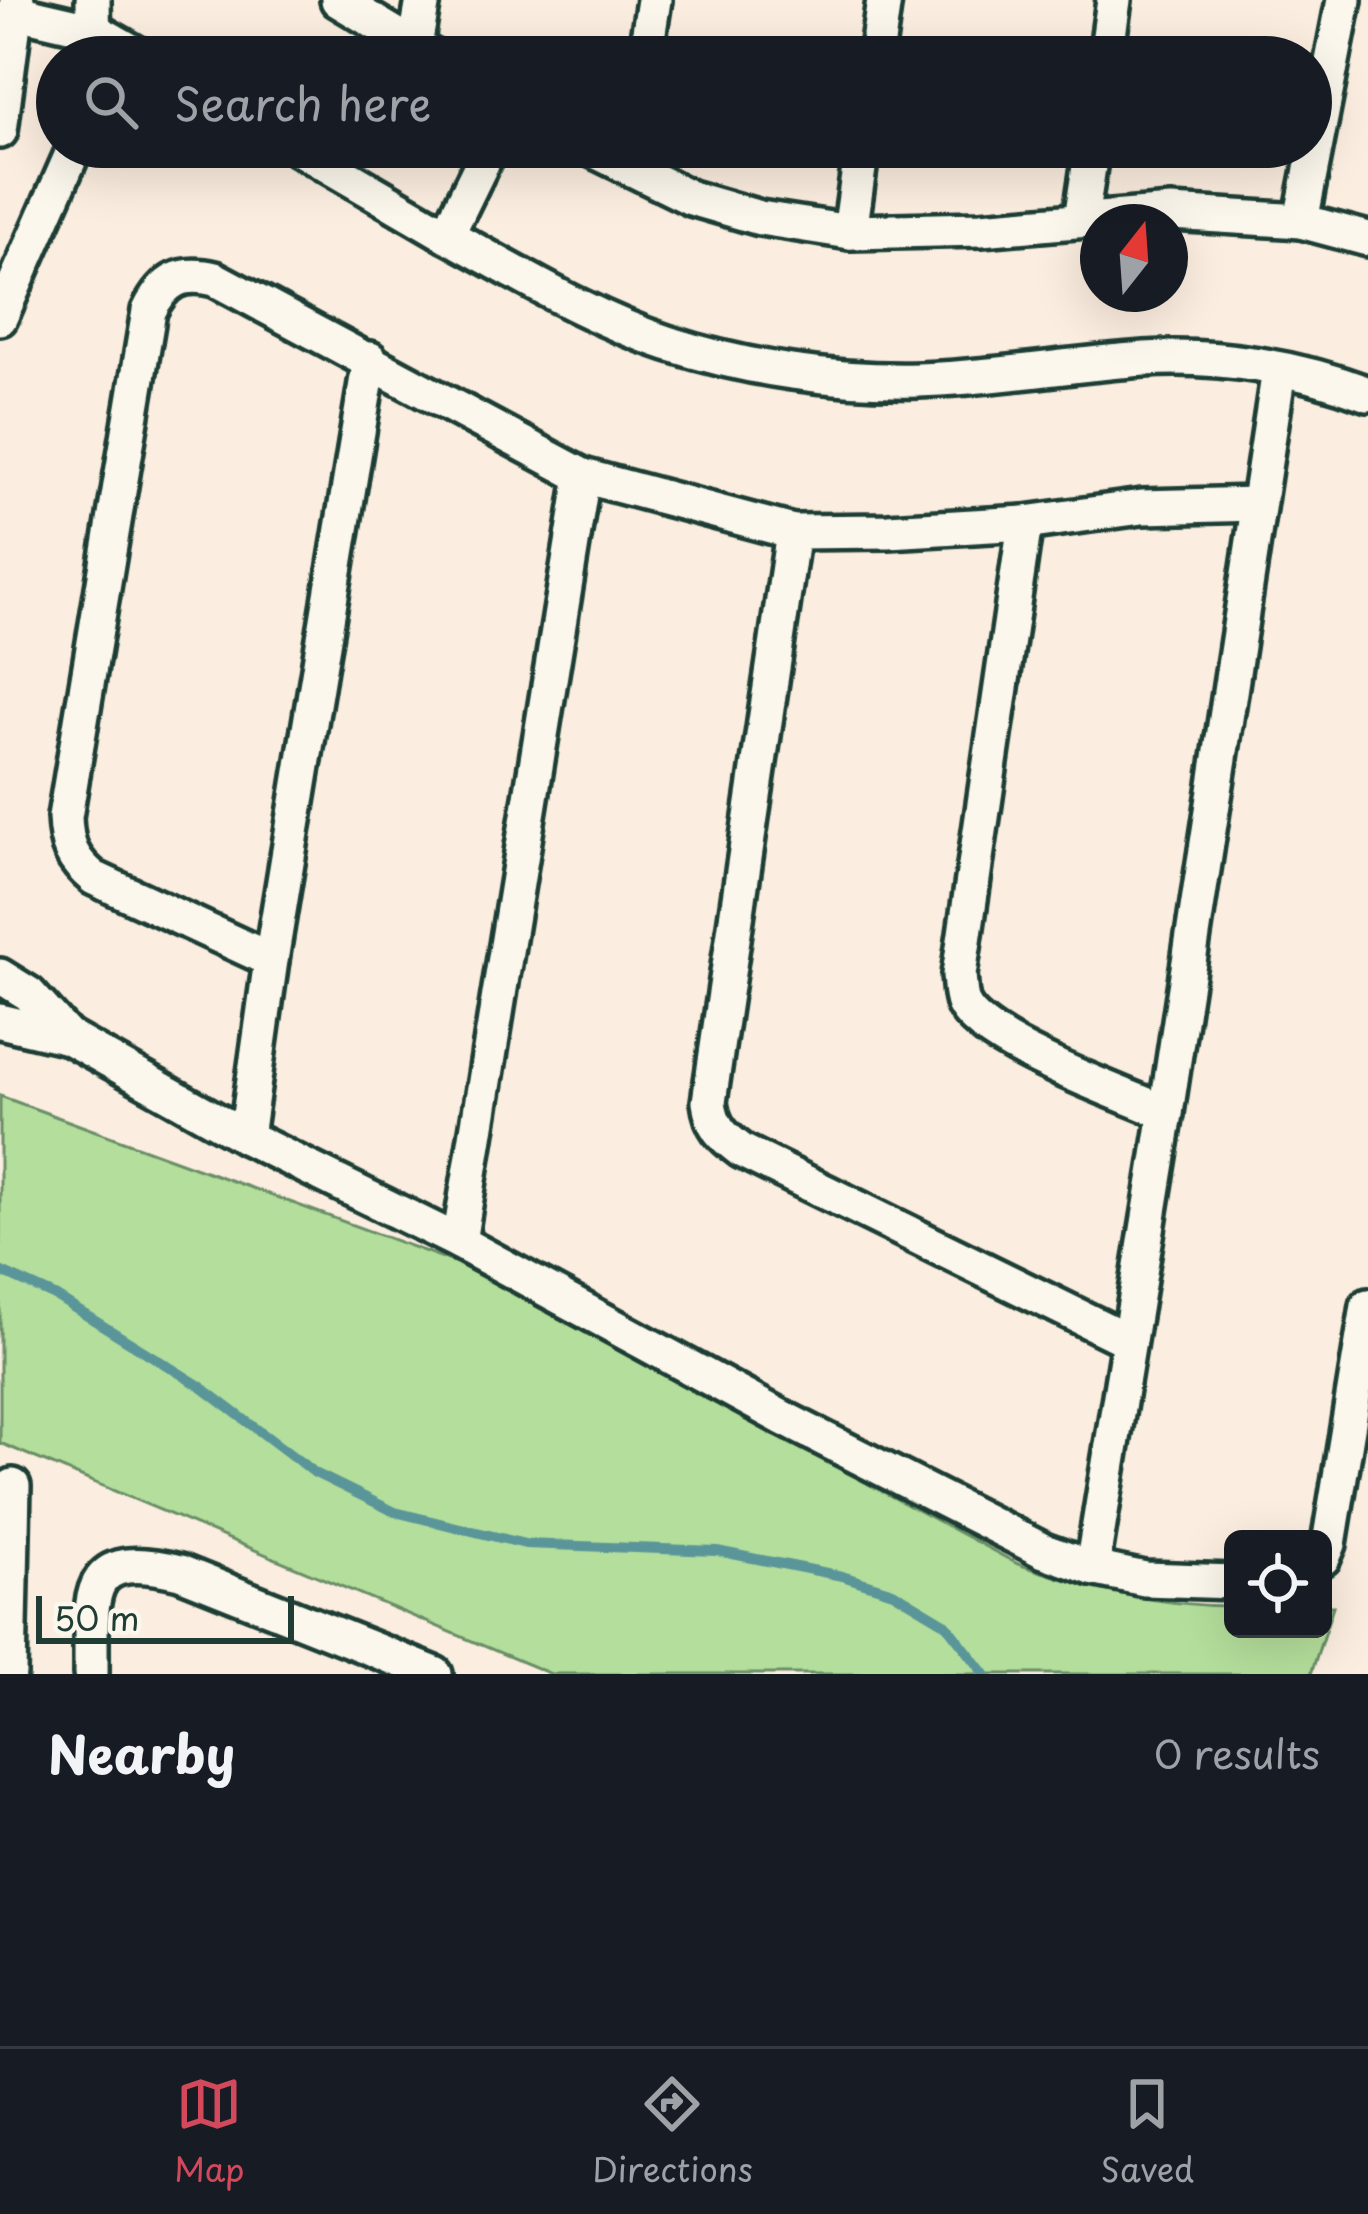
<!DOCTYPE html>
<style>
:root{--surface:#171b24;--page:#242831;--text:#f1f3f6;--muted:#9ea1a6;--line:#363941;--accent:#d1495b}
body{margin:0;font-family:"Playpen Sans",sans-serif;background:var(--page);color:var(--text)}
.controls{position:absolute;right:36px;bottom:36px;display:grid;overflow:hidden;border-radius:18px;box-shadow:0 12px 48px #0002}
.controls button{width:108px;height:108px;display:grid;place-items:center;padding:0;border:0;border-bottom:3px solid var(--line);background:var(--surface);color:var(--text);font:60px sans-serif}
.compass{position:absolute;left:1080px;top:204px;width:108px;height:108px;border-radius:50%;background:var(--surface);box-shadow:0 12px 48px #0002;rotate:17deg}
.scale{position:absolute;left:36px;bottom:30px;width:258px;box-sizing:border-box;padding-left:12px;border:6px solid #1f3d34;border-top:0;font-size:33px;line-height:42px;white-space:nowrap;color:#1f3d34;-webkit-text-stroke:9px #fbf7ec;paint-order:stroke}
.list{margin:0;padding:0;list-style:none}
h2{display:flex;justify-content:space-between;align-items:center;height:156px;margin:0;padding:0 48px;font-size:51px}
h2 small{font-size:39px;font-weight:400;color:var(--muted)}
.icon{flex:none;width:66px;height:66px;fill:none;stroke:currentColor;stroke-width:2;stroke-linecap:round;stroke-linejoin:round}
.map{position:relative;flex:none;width:1368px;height:1674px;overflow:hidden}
.search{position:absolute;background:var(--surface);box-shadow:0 12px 48px #0002;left:36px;right:36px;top:36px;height:132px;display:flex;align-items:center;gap:30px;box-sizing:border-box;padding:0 42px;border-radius:66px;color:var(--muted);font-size:45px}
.sheet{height:372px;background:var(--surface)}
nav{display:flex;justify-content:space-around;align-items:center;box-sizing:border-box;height:168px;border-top:3px solid var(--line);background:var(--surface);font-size:33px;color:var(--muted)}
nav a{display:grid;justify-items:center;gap:6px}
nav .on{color:var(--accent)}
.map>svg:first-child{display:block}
</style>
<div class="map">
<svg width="1368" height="1674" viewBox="0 0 1368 1674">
<rect width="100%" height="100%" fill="#fbeddf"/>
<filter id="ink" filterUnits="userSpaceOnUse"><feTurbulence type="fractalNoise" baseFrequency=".00833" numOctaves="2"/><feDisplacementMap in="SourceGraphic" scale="24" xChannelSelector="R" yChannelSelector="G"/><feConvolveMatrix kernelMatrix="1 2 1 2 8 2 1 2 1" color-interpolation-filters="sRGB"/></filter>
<g filter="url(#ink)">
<path fill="#b4de9b" stroke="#6a8e68" stroke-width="3" d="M0 1096 454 1262 1018 1564C1090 1589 1157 1606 1233 1606V1629H1323V1606H1333L1311 1674H551L0 1443Z"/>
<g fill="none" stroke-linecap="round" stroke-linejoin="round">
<polyline stroke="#5a9699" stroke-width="10" points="0,1271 55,1296 200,1386 315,1473 395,1512 525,1544 717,1551 842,1576 893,1592 945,1623 985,1674"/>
<g stroke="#1f3d34" stroke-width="42">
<g id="minor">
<polyline points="93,0 94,57"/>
<polyline points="338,0 433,57"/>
<polyline points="17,12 95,30 142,57"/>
<polyline points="415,46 423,0"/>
<polyline points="645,57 654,0"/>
<polyline points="876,57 884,0"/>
<polyline points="1106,57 1114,0"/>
<polyline points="0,131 17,0"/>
<polyline points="296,147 447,235"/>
<path d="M490 147 447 235C519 274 590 318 667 343 746 369 836 382 919 380 994 378 1069 364 1145 359 1219 354 1299 368 1368 394"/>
<polyline points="587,147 691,198 760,218 850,232 981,229 1171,213 1301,221 1368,239"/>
<polyline points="1081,219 1092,147"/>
<polyline points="1301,221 1344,0"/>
<polyline points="850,232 862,147"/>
<polyline points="0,318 75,147"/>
<path d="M1025 523 959 975C960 983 960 996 963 1003 981 1044 1122 1093 1166 1113"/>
<path d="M793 532 709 1102C712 1127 722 1136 742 1151L1127 1340"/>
<path d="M271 960 94 878C72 860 66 846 65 817L149 311C164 280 181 271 215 279L583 476 793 532 888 531 1025 523 1142 507 1258 504"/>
<polyline points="0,976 29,994 68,1037"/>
<polyline points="0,1021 68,1037 246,1137 459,1242 783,1418 1044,1551 1092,1568 1145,1579 1233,1582"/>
<polyline points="246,1137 271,960 370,359"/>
<polyline points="459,1242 583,476"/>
<polyline points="1323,1558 1329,1544 1368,1306"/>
<polyline points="1092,1568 1166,1113 1279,370"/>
<polyline points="9,1674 13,1486"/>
<path d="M91 1674C92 1596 80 1547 180 1572L435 1674"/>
</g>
</g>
<use href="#minor" stroke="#fbf7ec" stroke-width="33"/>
</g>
</g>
</svg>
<div class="controls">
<button><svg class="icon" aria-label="locate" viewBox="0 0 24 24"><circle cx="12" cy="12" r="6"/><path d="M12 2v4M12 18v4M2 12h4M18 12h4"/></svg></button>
</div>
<svg class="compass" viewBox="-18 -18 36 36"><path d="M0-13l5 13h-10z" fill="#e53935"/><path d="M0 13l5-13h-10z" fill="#9ea1a6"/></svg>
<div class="scale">50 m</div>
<div class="search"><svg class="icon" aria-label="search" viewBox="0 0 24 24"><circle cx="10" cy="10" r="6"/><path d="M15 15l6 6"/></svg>Search here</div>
</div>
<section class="sheet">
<h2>Nearby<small>0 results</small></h2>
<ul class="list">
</ul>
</section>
<nav>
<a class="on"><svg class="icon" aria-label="map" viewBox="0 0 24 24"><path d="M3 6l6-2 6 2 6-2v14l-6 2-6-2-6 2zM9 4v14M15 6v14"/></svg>Map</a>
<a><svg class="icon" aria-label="directions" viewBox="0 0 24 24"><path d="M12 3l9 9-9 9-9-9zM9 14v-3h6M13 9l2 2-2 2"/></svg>Directions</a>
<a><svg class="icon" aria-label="saved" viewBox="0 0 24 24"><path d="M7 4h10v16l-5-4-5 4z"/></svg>Saved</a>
</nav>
